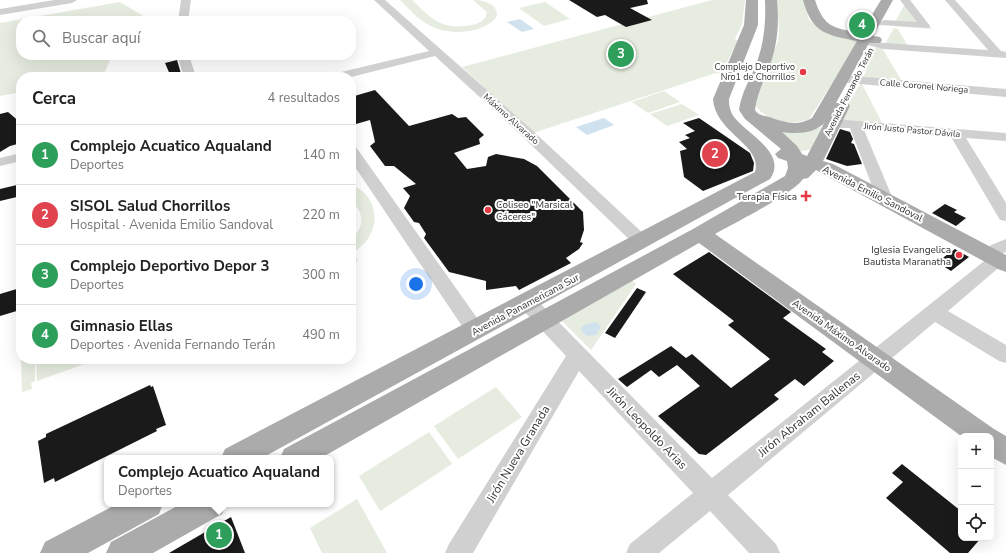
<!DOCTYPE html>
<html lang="es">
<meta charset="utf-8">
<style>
:root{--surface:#fff;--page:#f2f2f2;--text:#222;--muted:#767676;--line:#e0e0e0;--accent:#d93025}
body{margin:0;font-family:"Nunito Sans",sans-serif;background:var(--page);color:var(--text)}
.controls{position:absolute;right:12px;bottom:12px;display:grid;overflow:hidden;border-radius:8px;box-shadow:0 4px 16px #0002}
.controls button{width:36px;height:36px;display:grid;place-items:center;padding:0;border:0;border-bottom:1px solid var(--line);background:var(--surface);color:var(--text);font:20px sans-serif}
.you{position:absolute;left:416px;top:284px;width:14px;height:14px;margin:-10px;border:3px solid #fff;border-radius:50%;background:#1a73e8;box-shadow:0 0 0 6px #1a73e833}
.badge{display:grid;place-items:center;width:26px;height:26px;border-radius:50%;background:var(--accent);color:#fff;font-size:13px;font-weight:700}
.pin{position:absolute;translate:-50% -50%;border:2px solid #fff;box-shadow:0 1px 4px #0006}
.popup{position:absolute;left:104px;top:455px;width:230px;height:52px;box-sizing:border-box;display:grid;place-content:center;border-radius:8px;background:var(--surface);filter:drop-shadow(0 1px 3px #0005);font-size:13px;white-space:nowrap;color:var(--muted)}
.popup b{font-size:15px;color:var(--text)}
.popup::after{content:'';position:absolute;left:50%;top:100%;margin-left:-8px;border:8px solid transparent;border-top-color:var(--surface)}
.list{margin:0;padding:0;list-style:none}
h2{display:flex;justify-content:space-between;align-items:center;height:52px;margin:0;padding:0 16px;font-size:17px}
h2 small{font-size:13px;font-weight:400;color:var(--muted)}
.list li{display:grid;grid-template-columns:26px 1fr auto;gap:12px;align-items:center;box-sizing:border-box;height:60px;padding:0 16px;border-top:1px solid var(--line)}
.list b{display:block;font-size:15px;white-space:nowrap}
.list p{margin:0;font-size:13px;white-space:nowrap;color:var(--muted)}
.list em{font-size:13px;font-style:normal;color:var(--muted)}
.icon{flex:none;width:22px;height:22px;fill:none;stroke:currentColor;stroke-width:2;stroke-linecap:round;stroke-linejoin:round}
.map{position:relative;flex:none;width:1006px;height:553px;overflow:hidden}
.search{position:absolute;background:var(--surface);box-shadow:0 4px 16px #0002;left:16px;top:16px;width:340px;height:44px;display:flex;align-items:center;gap:10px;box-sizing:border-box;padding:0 14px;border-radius:16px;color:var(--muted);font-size:15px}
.panel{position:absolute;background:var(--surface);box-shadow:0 4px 16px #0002;left:16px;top:72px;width:340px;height:292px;border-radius:16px}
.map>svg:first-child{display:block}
</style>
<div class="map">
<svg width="1006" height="553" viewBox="0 0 1006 553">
<rect width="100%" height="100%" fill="#fff"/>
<g fill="#e6ecdf">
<path d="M400 0H412C429 16 439 29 465 26 473 25 480 24 485 18L487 12 473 0C482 0 498 3 497 16 485 34 449 36 431 26 419 21 409 9 400 0Z"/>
<polygon points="712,0 745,0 742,24 735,39 738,41 721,73 716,73 533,133 462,67"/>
<path d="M777 0H804L809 20 815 25 860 40 809 119C791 126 763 122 754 102L778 41 779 29Z"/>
<polygon points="907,0 908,0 932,29 893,26"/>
<polygon points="120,2 145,17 147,21 21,21 21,55 112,55 104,74 91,77 21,77 21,92 0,96 0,23"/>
<polygon points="545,2 570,19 544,26 519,8"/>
<polygon points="894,28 898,29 908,46 885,44"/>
<polygon points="876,47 882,48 903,83 862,80"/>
<polygon points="861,82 883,125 839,121"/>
<polygon points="664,91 680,102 648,113 632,102"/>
<polygon points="682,104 699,115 667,126 650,114"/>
<polygon points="826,125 812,149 797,152 774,128 813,130"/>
<path d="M351 185C373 192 381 218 369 237 365 244 359 248 353 253L358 261 351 264C351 257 350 248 351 241 352 238 356 234 358 231 365 220 360 208 351 201Z"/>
<polygon points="632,280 636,284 591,350 562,321"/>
<polygon points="21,359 35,359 35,381 31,383 32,389 22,392"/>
<polygon points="36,359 89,359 87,363 37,381"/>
<polygon points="496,387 522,417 458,459 434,426"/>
<polygon points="429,432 452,464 380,511 359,476"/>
<polygon points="357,499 387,553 322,553 310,528"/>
</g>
<g fill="#cfe2ee">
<polygon points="520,19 534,29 522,32 507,22"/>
<polygon points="604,118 614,125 587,135 576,127"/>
<polygon points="595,322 601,326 596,335 587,336 582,332 581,328 584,325"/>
</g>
<g fill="#1a1a1a">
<polygon points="569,0 647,0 648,4 630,8 652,20 626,27 605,15 597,17"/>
<polygon points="177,60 182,77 171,77 165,63"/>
<polygon points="375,90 409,126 452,114 458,118 466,117 484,135 479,139 480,144 454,153 467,169 486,166 488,157 496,154 524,159 537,166 583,212 584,230 580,242 583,243 579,249 566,258 571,263 519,290 516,286 486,290 486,281 449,272 424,238 426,234 419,223 414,222 404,208 410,196 403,188 416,184 394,166 385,166 370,146 375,142 370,120 356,124 351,118 351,97"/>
<polygon points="8,112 21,123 21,143 10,146 0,152 0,114"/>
<polygon points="699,118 750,153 754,163 753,171 703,191 684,177 680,151 687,149 679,142 690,138 685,135 695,131 683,123"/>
<polygon points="840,129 850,132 853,139 851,143 854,144 862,164 847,166 826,159"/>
<polygon points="21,184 21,196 0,201 0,189"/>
<polygon points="945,204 957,210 954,212 966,218 956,226 932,213"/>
<polygon points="955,249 969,257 951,271 937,262"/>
<polygon points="709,252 791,312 783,318 826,349 822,352 834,361 804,386 795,379 774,395 779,399 706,455 699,454 658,416 700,386 677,365 659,377 651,370 627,387 618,379 671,346 686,358 692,354 731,388 770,359 728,325 734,321 673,274"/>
<polygon points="20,288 20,310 0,316 0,294"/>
<polygon points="637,288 646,292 615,338 605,333"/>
<polygon points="150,385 151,387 153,386 166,425 156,429 157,431 55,482 54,478 44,483 38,441 46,437 46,434"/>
<polygon points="902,464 961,511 961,538 981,538 968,553 950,553 886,498 903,482 892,473"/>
<polygon points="231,517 245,553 169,553"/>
</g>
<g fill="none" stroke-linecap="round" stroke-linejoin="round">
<g fill="#d0d0d0" fill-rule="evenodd">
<polygon points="54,0 77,0 72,3 0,15 0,9"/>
<polygon points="181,0 191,0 188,21 178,21"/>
<polygon points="374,0 385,0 532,130 647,237 649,241 647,245 641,247 635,245 522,136 435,56 351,77 331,77 333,74 429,51"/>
<polygon points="900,0 910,0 930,26 929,28 880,25 879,23 884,20 917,22"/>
<polygon points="945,0 955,0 1001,51 1006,52 1006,58 884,49 859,43 857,41 863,38 884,43 988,50"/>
<polygon points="177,55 189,55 196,77 184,77"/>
<polygon points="842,75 1006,89 1006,97 838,82 836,79 838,76"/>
<path d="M819 115 833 119 1006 133V141L966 138 1006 203V221L1000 220 951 137 864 130 893 199 891 203 885 204 879 203 877 199 850 128C839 128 819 128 812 119L814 116Z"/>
<polygon points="351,146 356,147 482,325 485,330 482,335 475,338 468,335 351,161"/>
<polygon points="21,153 21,161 0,166 0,158"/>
<polygon points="1006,239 1006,252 1003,253 1006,260 1003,264 948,311 1006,345 1006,363 999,361 935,322 728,495 776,544 780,553 749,553 710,511 659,553 626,553 630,544 693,493 579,371 473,553 445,553 449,544 566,356 520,307 518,302 520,297 527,295 534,297 712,478 988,258 985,253 991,245"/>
</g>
<g fill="#ababab" fill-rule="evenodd">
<path d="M746 0H758V25L729 99C729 106 730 111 734 117 747 134 788 153 770 179L262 458H221L225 449 755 172C763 145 715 133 713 99L744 25Z"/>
<path d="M765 0H777C779 20 778 40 772 59 766 77 757 92 755 110 759 116 763 115 769 117 784 122 797 127 812 118L857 41C826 35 812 33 803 0H815C824 28 834 28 861 33L881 0H893L873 36 880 37 882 40 880 43H869L836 103H848L850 106 823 161 833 164 1006 255V272L998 269 816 170 808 178 803 179C794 193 733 224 715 234L994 429 1006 436V465L991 457V436H961L699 243 321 458H280L284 449 693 229 785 176 788 168 787 161 778 158 775 154 781 149 745 119 739 110C741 94 749 81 755 67 764 45 766 23 765 0ZM825 122 807 156 802 154 797 146 782 132C796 134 815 134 825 122Z"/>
<polygon points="117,504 163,504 159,514 88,553 40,553 45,542"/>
<polygon points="181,504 226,504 222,514 153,553 106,553 111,542"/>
</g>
</g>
<g fill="#e63946" stroke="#fff" stroke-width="1.5">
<circle cx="803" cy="72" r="4"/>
<path d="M804 190h4v4h4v4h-4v4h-4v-4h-4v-4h4z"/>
<circle cx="488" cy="210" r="4"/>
<circle cx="959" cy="255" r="4"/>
</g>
<g text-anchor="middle" stroke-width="4" stroke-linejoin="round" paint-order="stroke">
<g font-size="9" fill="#333" stroke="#fff" text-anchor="end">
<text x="795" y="70">Complejo Deportivo<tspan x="795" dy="10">Nro1 de Chorrillos</tspan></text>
</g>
<g font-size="9" fill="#333" stroke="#fff">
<text transform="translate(924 86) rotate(5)" y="3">Calle Coronel Noriega</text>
<text transform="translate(849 92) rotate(-63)" y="3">Avenida Fernando Terán</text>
<text transform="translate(511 119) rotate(42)" y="3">Máximo Alvarado</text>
<text transform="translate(912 130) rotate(5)" y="3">Jirón Justo Pastor Dávila</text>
</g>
<g font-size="10" fill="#333" stroke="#fff">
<text transform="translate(873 193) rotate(27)" y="4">Avenida Emilio Sandoval</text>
<text transform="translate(525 304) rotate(-28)" y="4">Avenida Panamericana Sur</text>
<text transform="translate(842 335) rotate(35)" y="4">Avenida Máximo Alvarado</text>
</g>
<g font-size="10" fill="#333" stroke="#fff" text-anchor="end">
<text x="797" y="200">Terapia Física</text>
<text x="496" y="208" text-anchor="start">Coliseo "Marsical<tspan x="496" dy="12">Cáceres"</tspan></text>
<text x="951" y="253">Iglesia Evangelica<tspan x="951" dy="12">Bautista Maranatha</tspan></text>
</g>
<g font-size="12" fill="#333" stroke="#fff">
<text transform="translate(809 414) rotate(-39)" y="4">Jirón Abraham Ballenas</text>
<text transform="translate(647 428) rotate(46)" y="4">Jirón Leopoldo Arias</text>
<text transform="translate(518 454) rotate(-59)" y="4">Jirón Nueva Granada</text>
</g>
</g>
</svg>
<div class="controls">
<button>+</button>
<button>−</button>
<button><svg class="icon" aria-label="locate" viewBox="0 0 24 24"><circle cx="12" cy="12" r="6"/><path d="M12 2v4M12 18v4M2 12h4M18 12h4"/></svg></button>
</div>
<div class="you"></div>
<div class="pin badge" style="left:219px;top:535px;background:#2e9e5b">1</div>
<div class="popup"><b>Complejo Acuatico Aqualand</b>Deportes</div>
<div class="pin badge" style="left:715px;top:154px;background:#e0444e">2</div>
<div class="pin badge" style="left:621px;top:54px;background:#2e9e5b">3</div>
<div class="pin badge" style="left:862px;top:25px;background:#2e9e5b">4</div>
<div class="search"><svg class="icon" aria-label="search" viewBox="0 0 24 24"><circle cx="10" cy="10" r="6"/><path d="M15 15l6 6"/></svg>Buscar aquí</div>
<section class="panel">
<h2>Cerca<small>4 resultados</small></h2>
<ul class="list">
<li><span class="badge" style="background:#2e9e5b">1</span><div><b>Complejo Acuatico Aqualand</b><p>Deportes</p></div><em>140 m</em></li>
<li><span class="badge" style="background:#e0444e">2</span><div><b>SISOL Salud Chorrillos</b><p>Hospital · Avenida Emilio Sandoval</p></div><em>220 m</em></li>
<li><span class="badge" style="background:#2e9e5b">3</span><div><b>Complejo Deportivo Depor 3</b><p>Deportes</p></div><em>300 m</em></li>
<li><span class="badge" style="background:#2e9e5b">4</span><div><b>Gimnasio Ellas</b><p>Deportes · Avenida Fernando Terán</p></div><em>490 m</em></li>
</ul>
</section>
</div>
